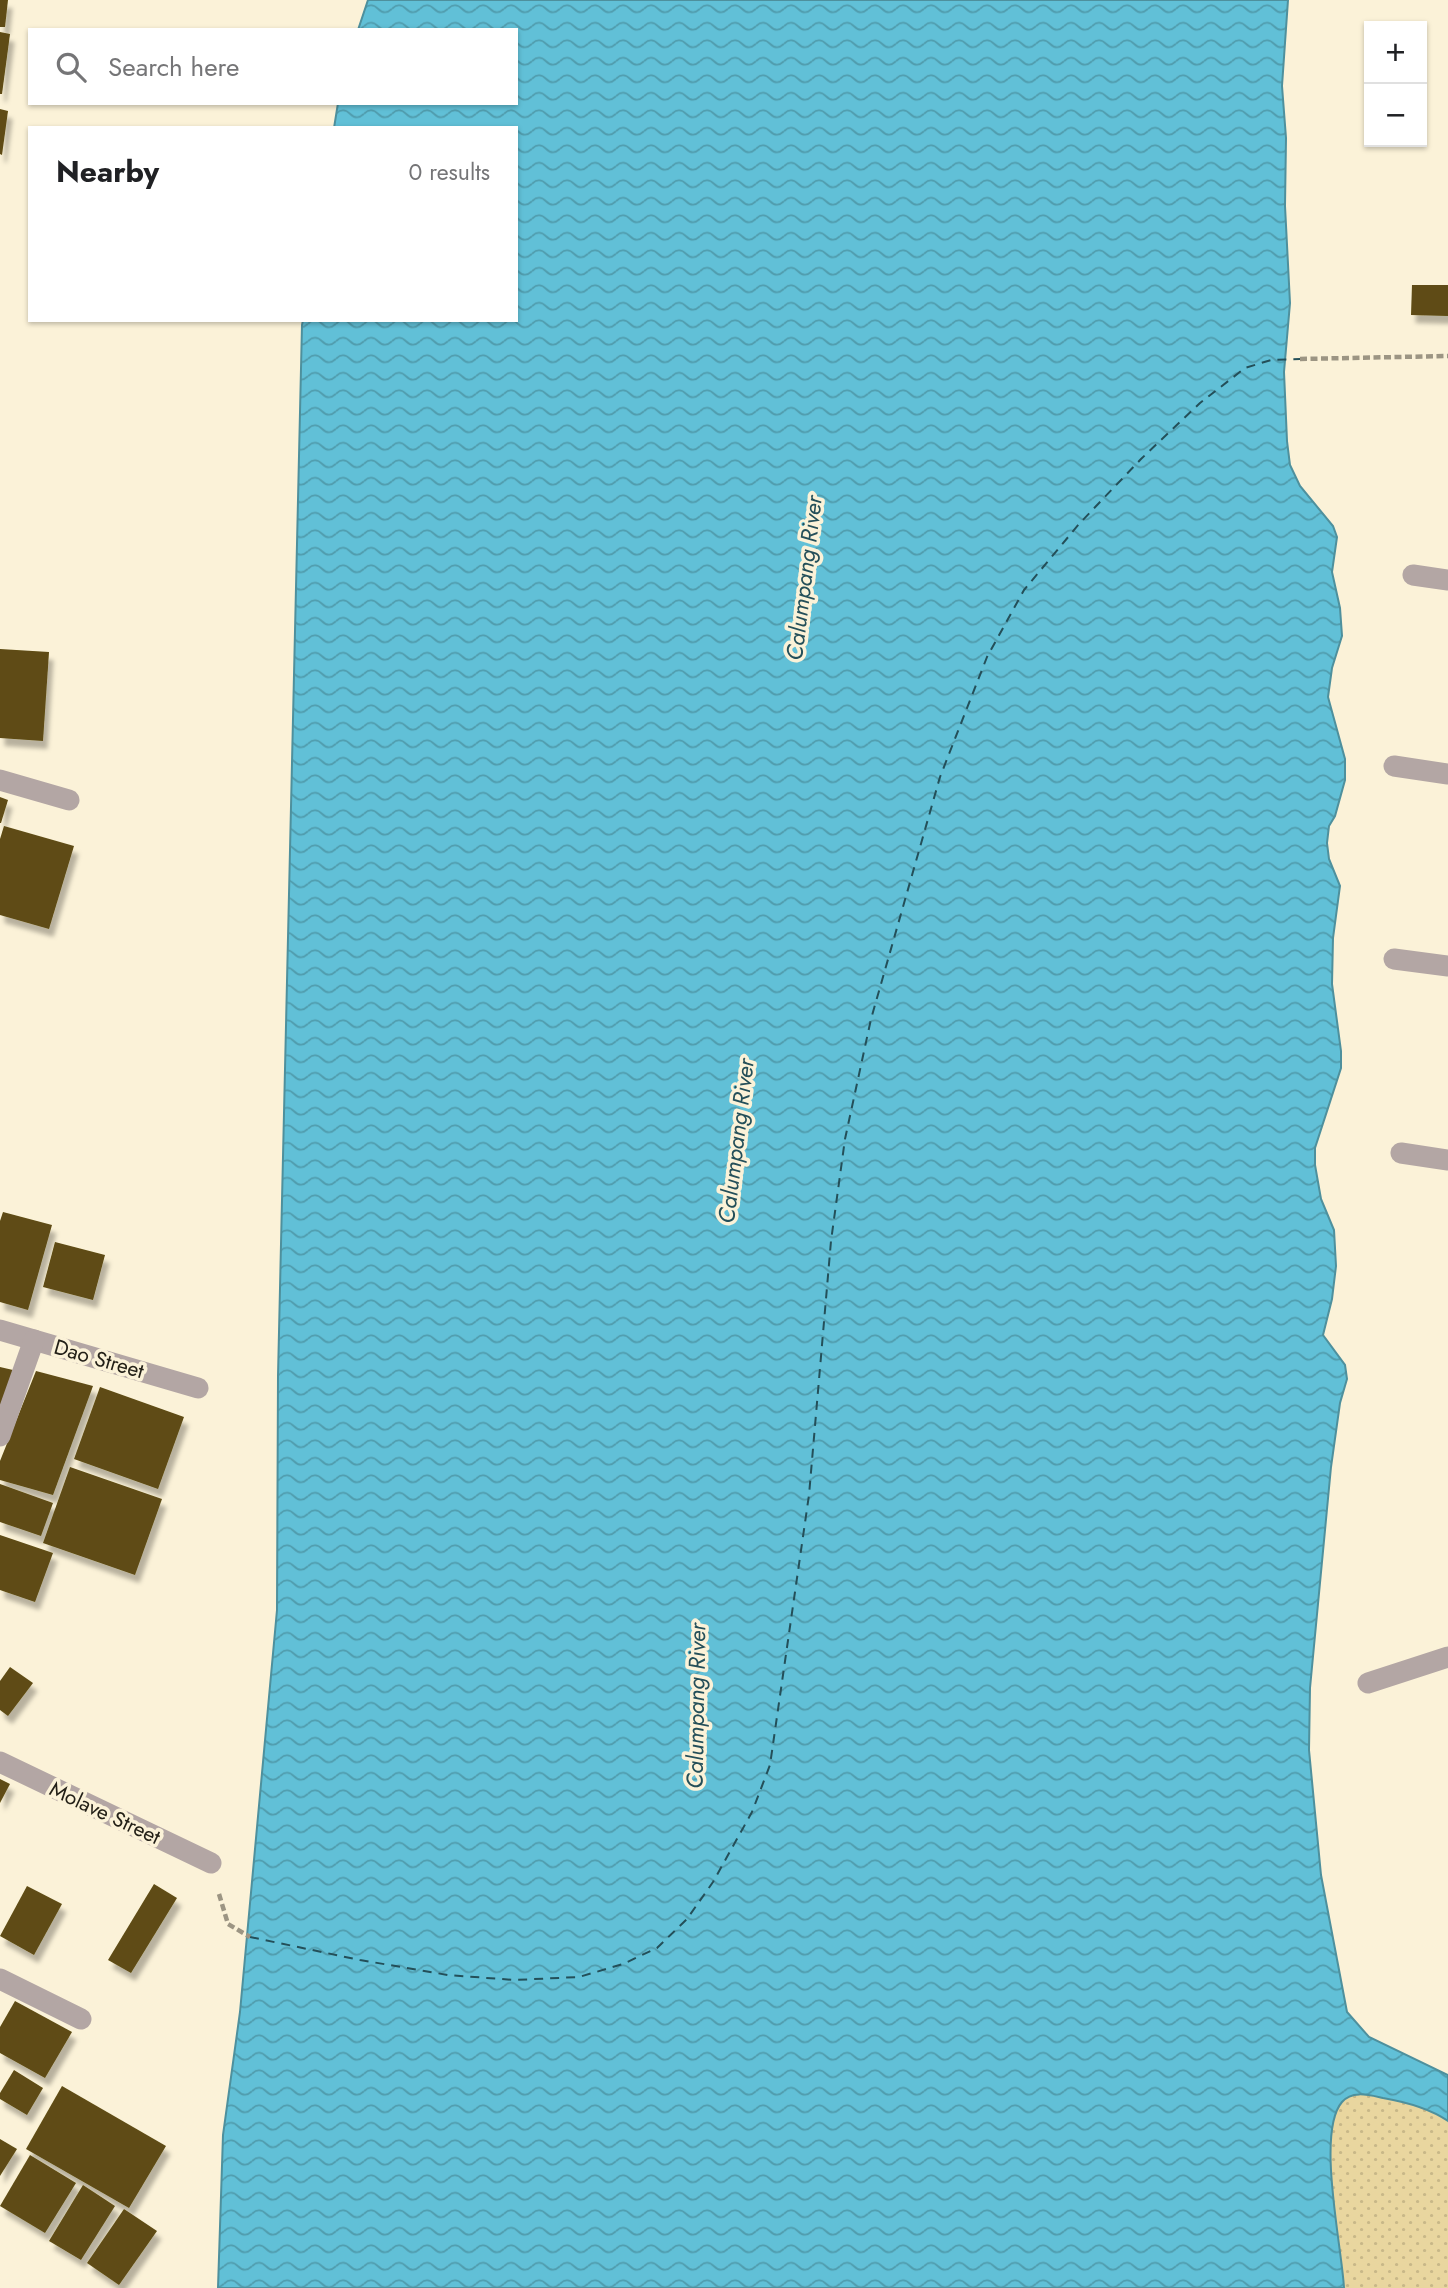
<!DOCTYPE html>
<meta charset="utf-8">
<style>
:root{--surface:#fff;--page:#f2f2f2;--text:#202124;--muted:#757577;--line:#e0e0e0}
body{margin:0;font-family:Jost,sans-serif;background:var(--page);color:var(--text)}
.controls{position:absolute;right:21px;top:21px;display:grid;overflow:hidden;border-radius:0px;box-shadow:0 2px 5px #0004}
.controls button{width:63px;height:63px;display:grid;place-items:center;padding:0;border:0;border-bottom:2px solid var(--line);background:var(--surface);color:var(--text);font:35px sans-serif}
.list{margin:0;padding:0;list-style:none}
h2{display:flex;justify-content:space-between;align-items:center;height:91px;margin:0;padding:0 28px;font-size:30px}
h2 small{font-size:23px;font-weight:400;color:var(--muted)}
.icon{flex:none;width:38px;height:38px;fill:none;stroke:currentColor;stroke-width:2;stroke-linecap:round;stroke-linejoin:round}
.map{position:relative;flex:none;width:1448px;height:2288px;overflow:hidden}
.search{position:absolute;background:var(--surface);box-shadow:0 2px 5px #0004;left:28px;top:28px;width:490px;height:77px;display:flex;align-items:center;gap:18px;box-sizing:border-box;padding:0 24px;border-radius:0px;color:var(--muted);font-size:26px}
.panel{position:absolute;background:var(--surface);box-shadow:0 2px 5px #0004;left:28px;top:126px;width:490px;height:196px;border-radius:0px}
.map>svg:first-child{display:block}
</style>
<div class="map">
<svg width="1448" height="2288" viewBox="0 0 1448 2288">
<defs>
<pattern id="grass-dots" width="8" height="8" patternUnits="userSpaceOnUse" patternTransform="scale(1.75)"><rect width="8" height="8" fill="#e9d69f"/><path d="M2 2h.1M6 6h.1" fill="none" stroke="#c8b788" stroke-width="1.8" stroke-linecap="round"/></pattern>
<pattern id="water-waves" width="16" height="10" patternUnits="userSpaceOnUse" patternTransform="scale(1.75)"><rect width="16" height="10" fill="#61c0d7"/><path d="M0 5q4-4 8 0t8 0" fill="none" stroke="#509cad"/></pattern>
<filter id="shadow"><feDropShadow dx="4.5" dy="8" stdDeviation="2" flood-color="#0004"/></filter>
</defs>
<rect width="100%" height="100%" fill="#fbf2d8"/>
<path fill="url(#grass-dots)" d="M1357 2093C1388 2099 1422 2102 1448 2121V2288H1344C1342 2249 1316 2128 1343 2101 1346 2097 1353 2095 1357 2093Z"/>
<path fill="url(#water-waves)" stroke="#4e909d" stroke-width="2" d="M368 0H1288L1282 86 1286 138 1285 206 1290 303 1284 372 1287 441 1290 465 1300 486 1333 526 1337 537 1332 572 1340 608 1342 636 1332 668 1328 697 1345 759V780L1335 816 1329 826 1327 843 1329 859 1340 886 1333 938 1332 984 1341 1051V1068L1315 1148V1165L1321 1199 1334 1230 1336 1266 1332 1299 1323 1335 1345 1365 1347 1379 1340 1403 1331 1467 1310 1688 1309 1750 1321 1875 1347 2012 1369 2037 1448 2075V2121C1429 2108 1406 2102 1383 2098 1369 2095 1352 2090 1342 2102 1316 2132 1342 2247 1344 2288H218L223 2135 240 2012 277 1610 278 1376 302 325 303 320H516V128H334L338 103H516V30H358Z"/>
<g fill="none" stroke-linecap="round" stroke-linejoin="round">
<polyline stroke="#244f59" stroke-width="2" stroke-dasharray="9 7" stroke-linecap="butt" points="250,1937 360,1960 448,1975 514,1980 579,1977 623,1964 657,1948 687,1919 713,1882 752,1812 770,1765 809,1495 831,1241 845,1139 871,1019 940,777 987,657 1024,590 1079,524 1141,459 1200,403 1245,368 1271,360 1300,359"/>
</g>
<g fill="#5e4c13" filter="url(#shadow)">
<polygon points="0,0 8,0 5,27 0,27"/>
<polygon points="0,32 10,34 2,94 0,94"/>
<polygon points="0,109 8,111 2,155 0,154"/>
<polygon points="1412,285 1448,285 1448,316 1411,315"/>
<polygon points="0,649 49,652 43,741 0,738"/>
<polygon points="0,797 8,800 1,823 0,823"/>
<polygon points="4,826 74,846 49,929 0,915 0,839"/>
<polygon points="3,1212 52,1225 28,1310 0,1302 0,1221"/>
<polygon points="55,1242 105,1255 93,1300 43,1287"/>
<polygon points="0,1367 13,1370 0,1407"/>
<polygon points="36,1371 93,1386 53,1495 0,1480 0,1461"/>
<polygon points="100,1387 184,1417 158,1489 74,1459"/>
<polygon points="70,1467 162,1499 135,1575 43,1543"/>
<polygon points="0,1484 53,1503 41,1536 0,1522"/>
<polygon points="0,1535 53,1553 35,1602 0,1590"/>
<polygon points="10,1667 33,1683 8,1716 0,1710 0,1681"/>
<polygon points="0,1779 10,1784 0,1803"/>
<polygon points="154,1884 177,1898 131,1973 108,1960"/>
<polygon points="27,1886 62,1904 34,1955 0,1936"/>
<polygon points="15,2001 72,2032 45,2078 0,2053 0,2027"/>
<polygon points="14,2070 43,2088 27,2115 0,2099 0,2093"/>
<polygon points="62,2086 166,2146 129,2208 26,2149"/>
<polygon points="0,2139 17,2149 0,2176"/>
<polygon points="30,2155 76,2183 45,2233 0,2206"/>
<polygon points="83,2185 115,2206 81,2260 49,2241"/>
<polygon points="124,2209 157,2231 119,2285 87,2263"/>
</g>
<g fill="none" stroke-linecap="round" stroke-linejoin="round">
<g stroke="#9c9583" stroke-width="4.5" stroke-dasharray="7 3.5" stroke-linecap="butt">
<polyline points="1300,359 1448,356"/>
<polyline points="219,1894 228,1924 250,1937"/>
</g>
<g stroke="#b3a6a4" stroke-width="21">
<polyline points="1413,575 1448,580"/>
<polyline points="1394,766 1448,774"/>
<polyline points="0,780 69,800"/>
<polyline points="1394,959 1448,966"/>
<polyline points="1401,1153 1448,1160"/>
<polyline points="0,1330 198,1388"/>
<polyline points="0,1436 34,1340"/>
<polyline points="1368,1683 1448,1657"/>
<polyline points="0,1762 211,1863"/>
<polyline points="0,1979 81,2019"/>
</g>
</g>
<g text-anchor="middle" stroke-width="7" stroke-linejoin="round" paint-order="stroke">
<g font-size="21" fill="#232017" stroke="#fbf2d8">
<text transform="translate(99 1359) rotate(16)" y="7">Dao Street</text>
<text transform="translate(105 1813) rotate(25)" y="7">Molave Street</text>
</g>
<g font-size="23" font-style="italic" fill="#244f59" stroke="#fbf2d8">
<text transform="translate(804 578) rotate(-83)" y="8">Calumpang River</text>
<text transform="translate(736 1141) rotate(-83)" y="8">Calumpang River</text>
<text transform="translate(696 1706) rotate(-89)" y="8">Calumpang River</text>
</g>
</g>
</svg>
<div class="controls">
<button>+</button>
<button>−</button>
</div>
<div class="search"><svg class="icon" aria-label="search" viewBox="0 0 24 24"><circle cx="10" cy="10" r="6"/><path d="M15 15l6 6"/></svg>Search here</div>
<section class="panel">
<h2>Nearby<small>0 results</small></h2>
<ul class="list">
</ul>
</section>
</div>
